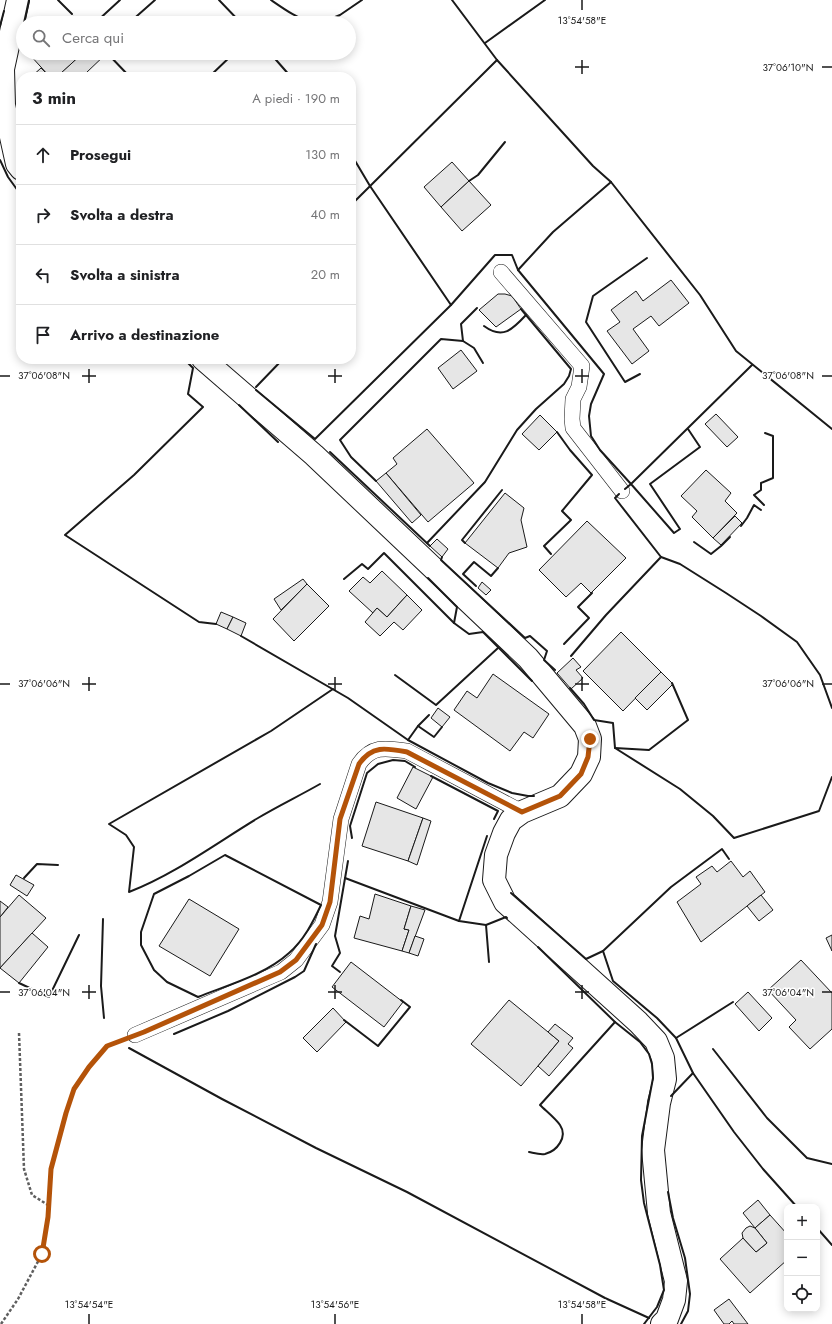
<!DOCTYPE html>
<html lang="it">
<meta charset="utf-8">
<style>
:root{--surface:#fff;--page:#f6f6f6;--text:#202124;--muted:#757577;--line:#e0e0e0}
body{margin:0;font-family:Jost,sans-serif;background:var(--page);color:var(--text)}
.controls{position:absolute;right:12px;bottom:12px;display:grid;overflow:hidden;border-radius:8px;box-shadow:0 2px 10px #0003}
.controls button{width:36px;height:36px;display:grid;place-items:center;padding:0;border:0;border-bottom:1px solid var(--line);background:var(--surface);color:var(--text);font:20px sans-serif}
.stop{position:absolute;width:12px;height:12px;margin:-9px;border:3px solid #b45309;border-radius:50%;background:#fff}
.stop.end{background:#b45309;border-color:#fff;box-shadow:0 1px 4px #0008}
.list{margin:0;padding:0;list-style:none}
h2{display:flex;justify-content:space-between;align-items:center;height:52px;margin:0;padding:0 16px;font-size:17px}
h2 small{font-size:13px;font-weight:400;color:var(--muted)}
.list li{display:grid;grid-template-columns:26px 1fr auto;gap:12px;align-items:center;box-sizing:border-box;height:60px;padding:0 16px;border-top:1px solid var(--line)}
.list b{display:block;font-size:15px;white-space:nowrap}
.list em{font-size:13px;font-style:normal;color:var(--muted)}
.icon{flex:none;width:22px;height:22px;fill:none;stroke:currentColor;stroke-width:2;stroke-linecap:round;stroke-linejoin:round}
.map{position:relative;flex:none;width:832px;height:1324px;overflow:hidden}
.search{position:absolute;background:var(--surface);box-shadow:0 2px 10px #0003;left:16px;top:16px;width:340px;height:44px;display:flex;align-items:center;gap:10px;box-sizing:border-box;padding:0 14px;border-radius:22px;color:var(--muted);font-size:15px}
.panel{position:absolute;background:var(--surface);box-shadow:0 2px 10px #0003;left:16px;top:72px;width:340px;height:292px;border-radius:16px}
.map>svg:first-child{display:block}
</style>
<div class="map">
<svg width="832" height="1324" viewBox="0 0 832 1324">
<rect width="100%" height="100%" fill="#fff"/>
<g fill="#e6e6e6" stroke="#1a1a1a">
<polygon points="74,16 80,23 66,23"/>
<polygon points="32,53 83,53 57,77 50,77 30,55"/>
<polygon points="83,53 107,53 86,73 90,77 63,77 60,74"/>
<polygon points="41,68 50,77 31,77"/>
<polygon points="452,162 469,181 441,207 424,187"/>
<polygon points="469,181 491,205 462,231 441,207"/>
<polygon points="671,280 689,303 659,326 651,316 633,329 649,351 632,364 607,331 620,322 611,310 636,291 643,301"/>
<polygon points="498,294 505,294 512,296 521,309 496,327 479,310"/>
<polygon points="461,350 477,371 453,389 438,368"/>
<polygon points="716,414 738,437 727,447 705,424"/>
<polygon points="540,415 557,432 539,450 522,434"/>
<polygon points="427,429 474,483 428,522 386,473 397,464 393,458"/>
<polygon points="706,470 731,493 725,501 737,513 713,538 692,517 697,511 681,496"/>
<polygon points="386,473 421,515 412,523 376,481"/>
<polygon points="505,493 524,508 521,520 527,547 509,553 498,568 465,543"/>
<polygon points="735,516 742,523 721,545 713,538"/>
<polygon points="587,521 626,558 591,593 581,583 566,597 539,570"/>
<polygon points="437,539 448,549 442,557 430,546"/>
<polygon points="382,571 407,595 387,617 377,608 373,613 349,591 363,577 370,583"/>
<polygon points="303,579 307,584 281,610 274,599"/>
<polygon points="482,582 491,590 486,595 478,588"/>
<polygon points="307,584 329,606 294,641 273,619"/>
<polygon points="407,595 422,610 403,630 394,622 380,636 365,622 377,608 387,617"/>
<polygon points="221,612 233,617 227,629 216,624"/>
<polygon points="233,617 246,623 241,636 227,629"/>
<polygon points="621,632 661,672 623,711 583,671"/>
<polygon points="573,658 581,667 576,670 583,678 571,689 557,673"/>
<polygon points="661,672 673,684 647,710 635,698"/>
<polygon points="493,674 549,714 533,738 524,732 510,751 454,710 467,691 477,698"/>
<polygon points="438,708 450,717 442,727 431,718"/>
<polygon points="413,767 433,777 416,809 397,798"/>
<polygon points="376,802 423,818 408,861 362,846"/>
<polygon points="423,818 431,821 417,865 408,861"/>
<polygon points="731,861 743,877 750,871 765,892 701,942 677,902 701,884 696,877 712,866 717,872"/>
<polygon points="16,875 34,885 27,896 10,885"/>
<polygon points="375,894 411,906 404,929 409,930 402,951 354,938 360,916 369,919"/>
<polygon points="19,895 46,918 0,968 0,917"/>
<polygon points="761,895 773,910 759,921 747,906"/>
<polygon points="189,899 239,929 210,976 159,946"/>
<polygon points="0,901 8,907 0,917"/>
<polygon points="411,906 425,910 409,953 402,951 409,930 404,929"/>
<polygon points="32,933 48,947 19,983 0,968"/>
<polygon points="832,935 832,951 826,938"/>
<polygon points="415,936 424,939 418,956 409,953"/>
<polygon points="801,960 832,993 832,1029 810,1049 789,1027 796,1020 768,990"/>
<polygon points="351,962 403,1002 384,1027 332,987"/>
<polygon points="748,992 772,1018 759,1031 735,1004"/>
<polygon points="509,1000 559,1041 521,1086 471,1044"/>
<polygon points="333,1008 346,1022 317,1052 303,1038"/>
<polygon points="555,1024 573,1038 568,1044 573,1048 549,1076 538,1066 559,1041 548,1032"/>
<polygon points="758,1200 770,1215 755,1228 743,1213"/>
<polygon points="770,1215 787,1234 787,1260 750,1293 720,1259 743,1238 756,1252 767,1243 755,1228"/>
<polygon points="750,1226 755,1228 767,1243 756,1252 743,1238 742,1233 746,1228"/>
<polygon points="729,1299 748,1324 734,1324 732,1321 729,1324 724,1324 714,1310"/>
</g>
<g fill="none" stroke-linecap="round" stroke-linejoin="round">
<g stroke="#1a1a1a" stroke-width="16">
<g id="lane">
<polyline points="501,272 582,366 579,387 573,399 572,419 573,428 622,491"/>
<path d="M135 1035 281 972 296 960 322 925 330 902 341 819 359 764C372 745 386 748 407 751L522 812"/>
</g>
</g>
<g stroke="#1a1a1a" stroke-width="24">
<g id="street">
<polyline points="18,0 3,69 4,105 17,164 21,169"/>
<polyline points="203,359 314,455 528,658 585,726 590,739 589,757 581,774 560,796 522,812 511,820 504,833 496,855 494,880 505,902 638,1022 656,1041 663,1058 665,1079 659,1103 653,1150 659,1213 676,1281 674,1300 667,1319 662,1324"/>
</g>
</g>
<g stroke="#5f5f5f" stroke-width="2.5" stroke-dasharray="3 2" stroke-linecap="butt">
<polyline points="19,1033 24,1169 32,1195 48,1205"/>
<polyline points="1,1324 18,1299 42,1254 48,1217 51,1169 66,1113 74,1089 89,1067 107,1046 112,1044"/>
</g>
<use href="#lane" stroke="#fff" stroke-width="15"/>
<use href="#street" stroke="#fff" stroke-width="22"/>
<g stroke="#1a1a1a" stroke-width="2">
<polyline points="58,0 72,14"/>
<polyline points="219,0 241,23"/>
<path d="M271 0C284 9 298 19 314 23"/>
<polyline points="452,0 497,60 593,166 611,182 700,295 736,351 832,429"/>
<polyline points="24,23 29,0"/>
<polyline points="95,23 120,0"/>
<polyline points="129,23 155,0"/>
<polyline points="320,23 340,15 362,0"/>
<polyline points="0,26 4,11"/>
<polyline points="485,43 545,0"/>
<polyline points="107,53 129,76"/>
<polyline points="270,53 291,77"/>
<polyline points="128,77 146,75 148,77"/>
<polyline points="209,77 234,53"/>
<polyline points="351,154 370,186 451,305"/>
<polyline points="0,160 8,177 21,195"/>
<polyline points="469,181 478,175 505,142"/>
<polyline points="351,205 497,60"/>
<polyline points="518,270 553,232 611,182"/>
<path d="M484 326C503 340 513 329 526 315"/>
<polyline points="463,341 461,324 477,308"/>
<polyline points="184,359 193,368 188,394 203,407 134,475 65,535 199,622 216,624"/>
<polyline points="640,374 625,382 586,322 593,296 647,258"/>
<polyline points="256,387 283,359"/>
<polyline points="256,390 315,439 451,305 495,255 512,255 518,270 604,374 591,404 589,416 591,436 600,450 631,484 625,489"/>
<polyline points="239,405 278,442"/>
<polyline points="688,429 700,447 650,484 680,529 674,533 631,484 752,365"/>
<polyline points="330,452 430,546"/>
<polyline points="376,481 351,457 340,440 441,339 463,341 474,348 483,363"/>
<polyline points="764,505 754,495 761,490 761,483 773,478 773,436 765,433"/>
<polyline points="741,526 747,518 754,505 761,510"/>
<polyline points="694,542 711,554 721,546 730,537"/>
<polyline points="427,543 485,482 517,430 536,409 564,384 569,376 571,369 521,309"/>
<polyline points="465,543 462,540 502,490"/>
<polyline points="551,554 544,546 571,520 562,511 592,475 570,450 557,432"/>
<polyline points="442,557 441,560 525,638 530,636 547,651 544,660 555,670"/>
<polyline points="661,557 680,564 726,593 761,616 797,642 820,675 832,708"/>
<polyline points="428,578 457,607 454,623"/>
<polyline points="344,579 362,564 368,569 384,553 454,623 469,634 483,632 532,681"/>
<polyline points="476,586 463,574 474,562 491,576 498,568"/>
<polyline points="241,636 348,698 408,740 488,783 512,793 528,796 534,796"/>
<polyline points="564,644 589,618 578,607 592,593"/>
<polyline points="571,656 606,615 661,557 615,498 619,494"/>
<polyline points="395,675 436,705 498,648"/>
<polyline points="672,683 688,720 649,750 615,748 680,789 713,816 734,838 819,811 832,777"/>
<polyline points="570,688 584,704 594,720 613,723 615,748"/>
<polyline points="418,726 434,737 442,727"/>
<polyline points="408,740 418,726 429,715"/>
<polyline points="431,776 498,811 494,819"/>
<path d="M320 784C299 796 278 806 258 818 215 844 175 874 129 892L134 847 126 835 109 824 271 731 333 689"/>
<polyline points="352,838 350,826 367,773 378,764 393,760 405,761 415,767"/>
<path d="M225 855 321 905C313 922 304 940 289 953 265 975 228 985 198 997L167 982 154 970 141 945V932L154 894 189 876Z"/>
<polyline points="24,878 37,864 58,865"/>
<polyline points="345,878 459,921 486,925 506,917 507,918"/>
<polyline points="511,893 586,959 603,951 671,887 722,849 729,859"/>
<polyline points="103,919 101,986 104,1018"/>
<polyline points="459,921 487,836"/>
<polyline points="486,925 489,962"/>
<polyline points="538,947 615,1022 640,1042 649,1054 652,1064 653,1078 642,1136 641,1180 644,1203 660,1265 664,1290 657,1307 644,1324"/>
<polyline points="603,951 613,981 657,1018 676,1038 733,1002"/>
<polyline points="340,972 332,966 340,953 335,936 348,861"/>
<polyline points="19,983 49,997 79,935"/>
<polyline points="344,1020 378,1046 410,1007 401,1000"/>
<polyline points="174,1034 228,1011 295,977 304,971 316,944"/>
<polyline points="676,1038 693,1073 734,1132 763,1169 797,1207"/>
<polyline points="129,1048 222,1099 316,1148 407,1192 605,1298 649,1318"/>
<polyline points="713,1049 767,1118 807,1158 832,1164"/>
<polyline points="671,1096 693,1073"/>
<path d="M529 1152C534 1153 540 1155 545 1154 557 1151 568 1137 560 1125 555 1118 546 1111 540 1105L615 1022"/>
<polyline points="668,1192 673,1218 685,1258 690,1294 688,1311 681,1324"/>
<polyline points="817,1228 832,1245"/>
</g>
</g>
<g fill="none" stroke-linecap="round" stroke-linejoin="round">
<path stroke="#b45309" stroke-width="5" d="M42 1254 48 1217 51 1169 66 1113 74 1089 89 1067 107 1046 144 1032 280 972 296 960 322 925 330 902 340 819 359 764C372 745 386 748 407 752L522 812 560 796 581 774 588 757 590 739"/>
</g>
<path fill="none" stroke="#1a1a1a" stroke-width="1.5" d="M582 0V10M582 60V74M575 67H589M822 67H832M89 369V383M335 369V383M582 369V383M0 376H10M82 376H96M328 376H342M575 376H589M822 376H832M89 677V691M335 677V691M582 677V691M0 684H10M82 684H96M328 684H342M575 684H589M822 684H832M89 985V999M335 985V999M582 985V999M0 992H10M82 992H96M328 992H342M575 992H589M822 992H832M89 1314V1324M335 1314V1324M582 1314V1324"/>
<g font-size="10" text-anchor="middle" fill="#1a1a1a" stroke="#fff" stroke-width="3" stroke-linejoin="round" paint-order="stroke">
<text x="582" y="24">13°54'58"E</text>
<text x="788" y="71">37°06'10"N</text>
<text x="44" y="379">37°06'08"N</text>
<text x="788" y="379">37°06'08"N</text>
<text x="44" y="687">37°06'06"N</text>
<text x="788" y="687">37°06'06"N</text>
<text x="44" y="996">37°06'04"N</text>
<text x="788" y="996">37°06'04"N</text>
<text x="89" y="1308">13°54'54"E</text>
<text x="335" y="1308">13°54'56"E</text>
<text x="582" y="1308">13°54'58"E</text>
</g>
</svg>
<div class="controls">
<button>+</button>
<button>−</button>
<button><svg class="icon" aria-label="locate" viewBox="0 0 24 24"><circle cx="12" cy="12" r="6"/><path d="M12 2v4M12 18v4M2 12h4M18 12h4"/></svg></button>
</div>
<div class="stop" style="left:42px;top:1254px"></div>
<div class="stop end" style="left:590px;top:739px"></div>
<div class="search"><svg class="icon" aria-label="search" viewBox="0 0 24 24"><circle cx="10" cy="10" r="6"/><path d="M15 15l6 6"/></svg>Cerca qui</div>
<section class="panel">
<h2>3 min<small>A piedi · 190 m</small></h2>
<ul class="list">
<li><svg class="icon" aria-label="ahead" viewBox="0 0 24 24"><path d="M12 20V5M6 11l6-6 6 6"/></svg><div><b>Prosegui</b></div><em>130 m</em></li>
<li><svg class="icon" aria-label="right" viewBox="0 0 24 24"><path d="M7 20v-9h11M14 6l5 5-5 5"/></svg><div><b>Svolta a destra</b></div><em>40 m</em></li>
<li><svg class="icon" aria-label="left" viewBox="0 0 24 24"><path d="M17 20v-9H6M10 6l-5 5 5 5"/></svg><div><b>Svolta a sinistra</b></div><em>20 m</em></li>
<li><svg class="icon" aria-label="arrive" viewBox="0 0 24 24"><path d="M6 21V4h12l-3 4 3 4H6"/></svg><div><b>Arrivo a destinazione</b></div></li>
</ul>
</section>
</div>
